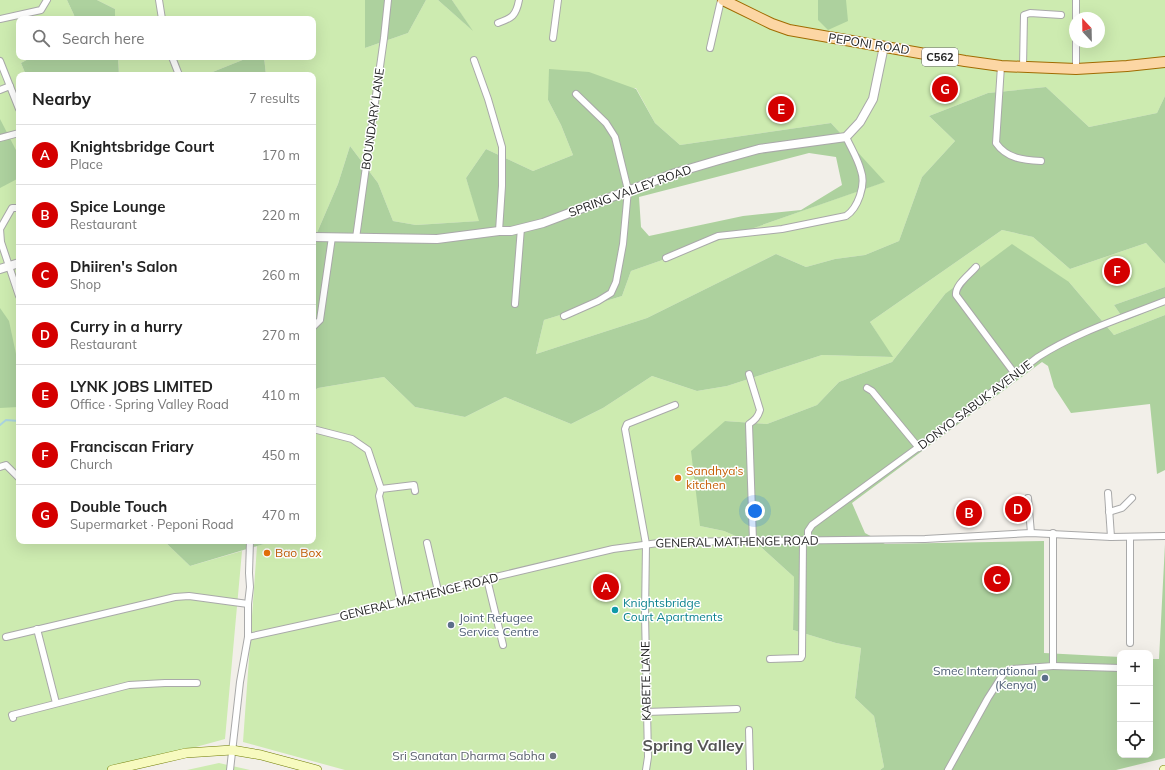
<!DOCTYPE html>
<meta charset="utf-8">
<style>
:root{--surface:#fff;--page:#f6f6f6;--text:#222;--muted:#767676;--line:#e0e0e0;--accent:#d40000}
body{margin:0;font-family:Mulish,sans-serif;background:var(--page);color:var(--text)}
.controls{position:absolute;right:12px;bottom:12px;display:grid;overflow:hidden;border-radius:8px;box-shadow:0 4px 16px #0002}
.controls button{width:36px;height:36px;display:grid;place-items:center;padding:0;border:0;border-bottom:1px solid var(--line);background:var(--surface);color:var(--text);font:20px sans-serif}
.compass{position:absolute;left:1069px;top:12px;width:36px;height:36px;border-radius:50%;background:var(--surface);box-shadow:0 4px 16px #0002;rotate:338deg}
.you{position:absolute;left:755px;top:511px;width:14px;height:14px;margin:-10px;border:3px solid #fff;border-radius:50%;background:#1a73e8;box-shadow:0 0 0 6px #1a73e833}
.badge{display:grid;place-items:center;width:26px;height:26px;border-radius:50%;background:var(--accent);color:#fff;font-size:13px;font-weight:700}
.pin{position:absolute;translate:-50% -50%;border:2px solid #fff;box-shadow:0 1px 4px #0006}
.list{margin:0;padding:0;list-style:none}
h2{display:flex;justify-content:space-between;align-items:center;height:52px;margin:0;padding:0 16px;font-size:17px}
h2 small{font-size:13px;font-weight:400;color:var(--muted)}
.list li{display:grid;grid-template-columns:26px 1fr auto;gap:12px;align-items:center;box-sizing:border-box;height:60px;padding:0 16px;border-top:1px solid var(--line)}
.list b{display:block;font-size:15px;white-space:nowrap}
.list p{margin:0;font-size:13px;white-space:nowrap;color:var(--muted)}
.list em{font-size:13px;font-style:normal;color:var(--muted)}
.icon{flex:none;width:22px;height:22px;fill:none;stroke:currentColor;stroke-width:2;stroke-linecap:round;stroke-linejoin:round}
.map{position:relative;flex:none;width:1165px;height:770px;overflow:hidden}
.search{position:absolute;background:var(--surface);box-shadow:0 4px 16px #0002;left:16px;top:16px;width:300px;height:44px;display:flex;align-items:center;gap:10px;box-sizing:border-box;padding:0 14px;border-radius:8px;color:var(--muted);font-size:15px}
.panel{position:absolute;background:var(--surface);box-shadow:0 4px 16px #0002;left:16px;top:72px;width:300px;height:472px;border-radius:8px}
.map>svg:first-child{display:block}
</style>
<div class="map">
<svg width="1165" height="770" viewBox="0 0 1165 770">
<rect width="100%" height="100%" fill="#f2efe9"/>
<g fill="#cdebb0" fill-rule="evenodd">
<polygon points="0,0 67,0 74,15 75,19 19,19 19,57 32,57 21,63 26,75 19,75 19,541 164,541 190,566 242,551 225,739 112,770 0,770"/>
<path d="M97 0H365V48L408 33 426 0H438L471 29 452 0H1165V96L1157 113 1089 127 1046 87 988 93 929 116 955 141 922 177 899 241 865 255 835 259 806 267 776 254 647 318 536 354 544 320 622 296 631 271 884 182 831 123 680 145 655 123 636 88 548 100 561 125 573 155 533 171 486 149 466 178 480 221 416 225 393 221 378 183 350 146 338 184 313 242V75H266L264 57H313V19H115V9ZM1075 18H1099V42H1075Z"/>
<polygon points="118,57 250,57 205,75 119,75"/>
<polygon points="1002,230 1033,237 1070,269 1146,243 1165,264 1165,287 1114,305 1125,321 1165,305 1165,315 1114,335 1069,282 945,294 892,362 839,382 817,405 767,424 725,421 700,526 724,531 761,547 794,577 793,630 836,643 861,648 855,698 874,716 884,767 880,770 345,770 243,742 257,546 274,541 313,541 313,391 318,388 384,377 415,407 465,417 505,397 571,424 603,408 652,376 697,391 727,386 822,355 892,357 870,322"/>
<polygon points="219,763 250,770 187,770"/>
</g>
<g fill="#add19e" fill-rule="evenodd">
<polygon points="67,0 97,0 115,9 115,19 75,19 74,15"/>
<polygon points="365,0 426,0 408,33 365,48"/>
<polygon points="438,0 452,0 473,31"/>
<polygon points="818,0 846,0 848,21 828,30 818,20"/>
<polygon points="32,57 118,57 119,75 26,75 21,63"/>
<polygon points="250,57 264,57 266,75 205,75"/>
<path d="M549 69 589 72 636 89 655 123 680 145 831 123 885 182 631 271 622 296 544 320 536 354 647 318 776 254 806 267 835 259 865 255 899 241 922 177 955 141 929 116 988 93 1046 87 1089 127 1157 113 1165 96V264L1146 243 1070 269 1033 237 1002 230 870 322 893 357 822 355 727 386 697 391 652 376 603 408 571 424 505 397 465 417 415 407 384 377 318 388 313 391V242L338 184 350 146 378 183 393 221 416 225 479 221 466 178 486 149 533 171 573 155 561 125 548 100ZM809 153 836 157 842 185 801 210 743 216 649 236 641 227 639 197Z"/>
<polygon points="0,119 19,156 19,178 0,188"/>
<polygon points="1012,244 1069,282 1114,335 1165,315 1165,470 1157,474 1150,404 1071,413 1054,387 1048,366 1042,362 852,503 865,533 885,544 1044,541 1044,653 1120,657 1120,755 1150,755 1150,659 1159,659 1165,544 1165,758 1116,770 880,770 884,767 874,716 855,698 861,648 836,643 793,630 794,577 761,547 724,531 700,526 691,451 725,421 767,424 817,405 839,382 892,362 945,294"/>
<polygon points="1165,287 1165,305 1125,321 1114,305"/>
<polygon points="0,308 9,321 19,368 18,407 0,408"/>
<polygon points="164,541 274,541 190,566"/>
</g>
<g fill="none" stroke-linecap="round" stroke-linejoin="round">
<polyline stroke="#aad3df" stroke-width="2" points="0,425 6,420 19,421"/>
<g stroke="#a9a9a9" stroke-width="8">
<g id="minor">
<polyline points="159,0 162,19"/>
<polyline points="1076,0 1076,18"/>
<polyline points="0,19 41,10 47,0"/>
<path d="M498 23C512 18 516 16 519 0"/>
<polyline points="553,38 558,0"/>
<polyline points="1076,42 1076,69"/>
<polyline points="710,48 721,0"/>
<polyline points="172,57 179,75"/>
<polyline points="474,60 488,99 502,147 502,186 499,231"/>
<polyline points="0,61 19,109"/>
<path d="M1001 66 996 143C1007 159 1024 160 1041 161"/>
<polyline points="1023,67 1024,15 1030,13 1061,15"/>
<polyline points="0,90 10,86"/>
<polyline points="0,138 19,133"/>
<polyline points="19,208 12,208 0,229 1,242 19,296"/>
<polyline points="356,238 384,38 388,0"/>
<path d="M666 258 718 236 782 229 846 216C858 208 866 185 861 171 858 159 851 148 846 137"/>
<path d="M976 267C969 275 955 285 956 295L1015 374"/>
<polyline points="515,304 521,228"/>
<polyline points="564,316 598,301 611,293 616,282 623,244 628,190 615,137 606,123 576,94"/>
<polyline points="313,327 320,320 332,237"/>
<path d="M749 374 760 410C758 417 755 420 749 424L753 541"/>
<polyline points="867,388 872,391 919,448"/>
<polyline points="313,429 352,439 368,450 381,489"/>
<polyline points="0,467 6,465 19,478"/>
<polyline points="1108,493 1111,537"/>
<polyline points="1028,498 1031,533"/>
<polyline points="1109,512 1122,508 1132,498"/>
<path d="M808 540V531L812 525 942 430 1038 357C1077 332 1122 318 1165 301"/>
<polyline points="427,543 438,591"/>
<polyline points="487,579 503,645"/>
<polyline points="401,602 379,496 381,489 414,485 415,491"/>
<polyline points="37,629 56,703"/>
<polyline points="6,637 175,597 189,596 248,604"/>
<polyline points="248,637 371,610 449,588 613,549 666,542 925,539 1031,533 1111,537 1165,536"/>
<polyline points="1130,643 1130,537"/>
<polyline points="770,659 801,658 802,656 803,540"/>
<polyline points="1053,666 1120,668"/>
<polyline points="646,712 737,709"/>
<polyline points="13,718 12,715 129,685 165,683 197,683"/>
<polyline points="749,730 750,770"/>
<polyline points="230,770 240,682 248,637 248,604 250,587 249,573 250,541"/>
<polyline points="646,770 648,757 645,615 646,544 625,429 627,424 675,405"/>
<polyline points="948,770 988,698 1004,673 1013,669 1053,666 1053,533"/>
</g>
</g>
<g stroke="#a9a9a9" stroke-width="10">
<g id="tertiary">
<polyline points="313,237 437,239 499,231 511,231 543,223 675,173 719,160 759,149 846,137 860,122 873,99 884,46"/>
<polyline points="0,269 19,263"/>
</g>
</g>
<g stroke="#707d05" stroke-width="10">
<g id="secondary">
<polyline points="112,770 186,753 232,750 261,755 317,770"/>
<polyline points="1164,770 1165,770"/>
</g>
</g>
<g stroke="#a06b00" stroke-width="12">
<polyline id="primary" points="723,0 772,24 789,30 965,61 1001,66 1076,69 1127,66 1165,62"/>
</g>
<use href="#minor" stroke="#fff" stroke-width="6"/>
<use href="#tertiary" stroke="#fff" stroke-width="8"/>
<use href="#secondary" stroke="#f7fabf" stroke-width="9"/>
<use href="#primary" stroke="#fcd6a4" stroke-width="10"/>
</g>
<g fill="#e8710a" stroke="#fff" stroke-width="1.5">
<circle cx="678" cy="478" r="4"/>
<circle cx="267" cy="553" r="4"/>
</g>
<circle fill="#0f9aa8" stroke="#fff" stroke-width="1.5" cx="615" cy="610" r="4"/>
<g fill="#5c6f8a" stroke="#fff" stroke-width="1.5">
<circle cx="451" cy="625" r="4"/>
<circle cx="1045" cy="678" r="4"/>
</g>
<circle fill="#6b7280" stroke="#fff" stroke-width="1.5" cx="553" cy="756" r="4"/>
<g text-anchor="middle" stroke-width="3" stroke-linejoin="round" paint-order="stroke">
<rect fill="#fff" stroke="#646464" stroke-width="1" x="922" y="48" width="36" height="18" rx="3"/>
<g font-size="11" font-weight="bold" fill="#222">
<text x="940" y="61">C562</text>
</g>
<g font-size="12" fill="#222" stroke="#fff">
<text transform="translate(869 44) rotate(9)" y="4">PEPONI ROAD</text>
<text transform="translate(373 119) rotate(-82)" y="4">BOUNDARY LANE</text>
<text transform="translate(630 191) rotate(-20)" y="4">SPRING VALLEY ROAD</text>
<text transform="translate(975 405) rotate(-37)" y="4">DONYO SABUK AVENUE</text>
<text transform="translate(737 542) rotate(-1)" y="4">GENERAL MATHENGE ROAD</text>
<text transform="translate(419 597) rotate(-14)" y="4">GENERAL MATHENGE ROAD</text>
<text transform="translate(646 681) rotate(-91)" y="4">KABETE LANE</text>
</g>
<g font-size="12" fill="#c56008" stroke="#fff" text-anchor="start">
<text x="686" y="475">Sandhya’s<tspan x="686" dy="14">kitchen</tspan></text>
<text x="275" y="557">Bao Box</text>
</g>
<g font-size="12" fill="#0d838f" stroke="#fff" text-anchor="start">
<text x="623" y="607">Knightsbridge<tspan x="623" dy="14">Court Apartments</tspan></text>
</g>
<g font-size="12" fill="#4e5e75" stroke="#fff" text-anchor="start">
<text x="459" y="622">Joint Refugee<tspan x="459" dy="14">Service Centre</tspan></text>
<text x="1037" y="675" text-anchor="end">Smec International<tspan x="1037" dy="14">(Kenya)</tspan></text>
</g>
<g font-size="12" fill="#5b616d" stroke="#fff" text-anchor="end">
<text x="545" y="760">Sri Sanatan Dharma Sabha</text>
</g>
<g font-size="16" font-weight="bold" fill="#555" stroke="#fff">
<text x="693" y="751">Spring Valley</text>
</g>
</g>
</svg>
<div class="controls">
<button>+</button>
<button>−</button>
<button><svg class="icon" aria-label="locate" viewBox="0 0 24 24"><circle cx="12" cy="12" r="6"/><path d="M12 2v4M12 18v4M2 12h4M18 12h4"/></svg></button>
</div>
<svg class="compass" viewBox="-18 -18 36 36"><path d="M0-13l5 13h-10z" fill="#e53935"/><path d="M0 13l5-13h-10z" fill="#767676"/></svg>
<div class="you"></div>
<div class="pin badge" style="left:606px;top:587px">A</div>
<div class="pin badge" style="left:969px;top:513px">B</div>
<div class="pin badge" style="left:997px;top:579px">C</div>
<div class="pin badge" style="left:1018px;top:509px">D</div>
<div class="pin badge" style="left:781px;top:109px">E</div>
<div class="pin badge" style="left:1117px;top:271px">F</div>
<div class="pin badge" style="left:945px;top:89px">G</div>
<div class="search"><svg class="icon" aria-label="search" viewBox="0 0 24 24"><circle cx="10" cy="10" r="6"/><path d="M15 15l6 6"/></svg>Search here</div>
<section class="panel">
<h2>Nearby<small>7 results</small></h2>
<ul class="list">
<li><span class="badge">A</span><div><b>Knightsbridge Court</b><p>Place</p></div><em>170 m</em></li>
<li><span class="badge">B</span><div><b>Spice Lounge</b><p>Restaurant</p></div><em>220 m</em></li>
<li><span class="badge">C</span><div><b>Dhiiren's Salon</b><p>Shop</p></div><em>260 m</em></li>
<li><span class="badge">D</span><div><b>Curry in a hurry</b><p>Restaurant</p></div><em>270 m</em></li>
<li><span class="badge">E</span><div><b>LYNK JOBS LIMITED</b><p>Office · Spring Valley Road</p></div><em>410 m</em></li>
<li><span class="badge">F</span><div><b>Franciscan Friary</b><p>Church</p></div><em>450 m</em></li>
<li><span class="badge">G</span><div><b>Double Touch</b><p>Supermarket · Peponi Road</p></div><em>470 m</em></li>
</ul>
</section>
</div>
